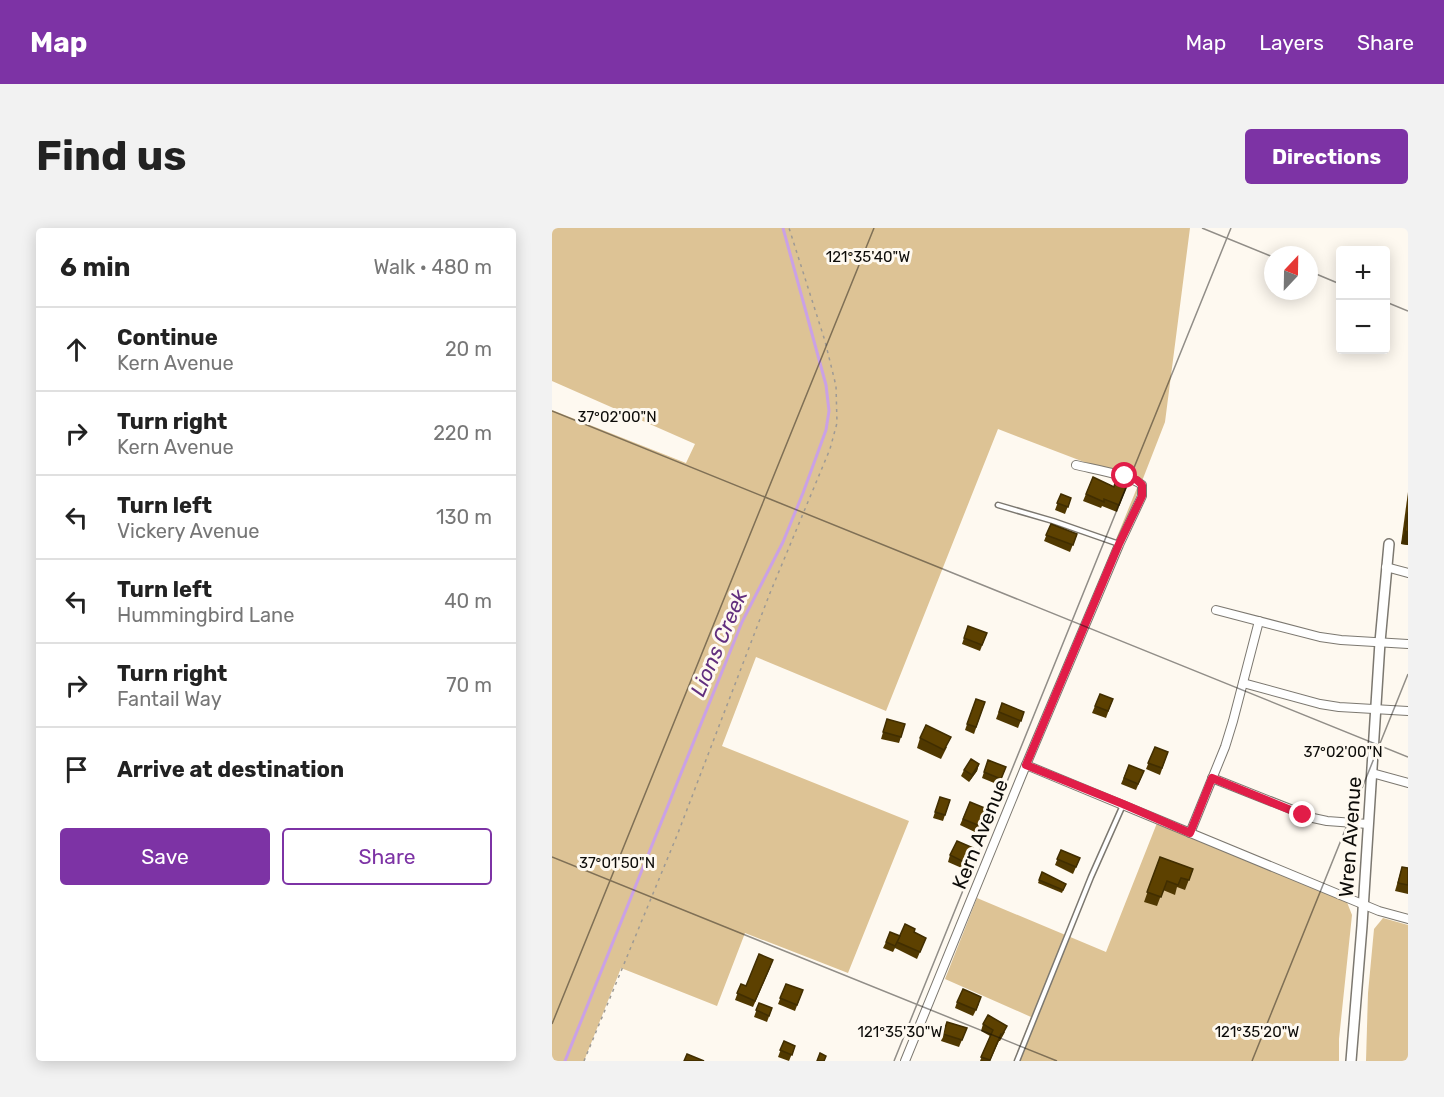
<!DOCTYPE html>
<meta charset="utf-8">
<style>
:root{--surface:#fff;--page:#f2f2f2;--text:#222;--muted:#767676;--line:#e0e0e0;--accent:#7d33a5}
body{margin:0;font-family:Rubik,sans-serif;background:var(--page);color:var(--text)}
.controls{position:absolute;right:18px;top:18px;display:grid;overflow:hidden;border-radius:6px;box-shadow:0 3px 15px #0003}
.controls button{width:54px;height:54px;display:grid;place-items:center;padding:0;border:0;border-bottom:2px solid var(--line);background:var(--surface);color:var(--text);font:30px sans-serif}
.compass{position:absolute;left:712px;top:18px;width:54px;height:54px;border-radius:50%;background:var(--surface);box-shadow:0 3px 15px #0003;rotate:22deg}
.stop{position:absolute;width:18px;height:18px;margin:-14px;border:4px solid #e11d48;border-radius:50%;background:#fff}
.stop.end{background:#e11d48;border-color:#fff;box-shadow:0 2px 6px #0008}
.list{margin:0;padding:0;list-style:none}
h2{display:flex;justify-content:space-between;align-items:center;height:78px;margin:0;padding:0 24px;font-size:26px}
h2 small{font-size:20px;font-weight:400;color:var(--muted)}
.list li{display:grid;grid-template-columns:39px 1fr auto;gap:18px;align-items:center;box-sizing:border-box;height:84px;padding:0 24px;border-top:2px solid var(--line)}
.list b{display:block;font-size:22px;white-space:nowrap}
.list p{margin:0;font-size:20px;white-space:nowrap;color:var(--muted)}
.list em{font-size:20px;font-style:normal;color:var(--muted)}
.actions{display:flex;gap:12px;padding:18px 24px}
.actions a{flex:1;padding:14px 0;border:2px solid var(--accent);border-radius:6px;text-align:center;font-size:21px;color:var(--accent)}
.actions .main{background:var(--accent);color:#fff}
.icon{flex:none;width:33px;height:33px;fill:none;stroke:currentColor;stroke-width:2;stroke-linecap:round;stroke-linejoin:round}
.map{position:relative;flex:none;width:856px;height:833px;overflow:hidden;border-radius:6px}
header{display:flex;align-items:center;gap:36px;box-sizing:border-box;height:84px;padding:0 30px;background:var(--accent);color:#fff}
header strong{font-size:28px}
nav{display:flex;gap:33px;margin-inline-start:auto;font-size:21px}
.intro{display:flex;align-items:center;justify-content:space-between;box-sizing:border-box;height:144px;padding:0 36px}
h1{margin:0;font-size:42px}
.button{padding:15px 27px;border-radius:6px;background:var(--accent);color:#fff;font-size:21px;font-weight:700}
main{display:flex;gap:36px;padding:0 36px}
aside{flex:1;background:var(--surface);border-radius:6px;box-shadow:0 3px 15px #0003}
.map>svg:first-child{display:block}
</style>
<header>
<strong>Map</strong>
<nav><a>Map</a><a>Layers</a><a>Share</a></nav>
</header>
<div class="intro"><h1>Find us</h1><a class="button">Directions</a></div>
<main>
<aside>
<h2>6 min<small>Walk · 480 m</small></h2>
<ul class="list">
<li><svg class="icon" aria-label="ahead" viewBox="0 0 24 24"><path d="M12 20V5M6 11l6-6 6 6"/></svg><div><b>Continue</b><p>Kern Avenue</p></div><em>20 m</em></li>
<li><svg class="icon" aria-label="right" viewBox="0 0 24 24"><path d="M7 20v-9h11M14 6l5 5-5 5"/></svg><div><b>Turn right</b><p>Kern Avenue</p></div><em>220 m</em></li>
<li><svg class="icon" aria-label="left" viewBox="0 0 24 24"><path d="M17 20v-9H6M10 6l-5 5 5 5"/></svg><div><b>Turn left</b><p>Vickery Avenue</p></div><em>130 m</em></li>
<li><svg class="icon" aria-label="left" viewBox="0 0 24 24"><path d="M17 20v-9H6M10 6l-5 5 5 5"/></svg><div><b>Turn left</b><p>Hummingbird Lane</p></div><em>40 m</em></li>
<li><svg class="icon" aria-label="right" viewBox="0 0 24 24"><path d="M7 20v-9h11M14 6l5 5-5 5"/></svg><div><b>Turn right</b><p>Fantail Way</p></div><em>70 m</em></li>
<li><svg class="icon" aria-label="arrive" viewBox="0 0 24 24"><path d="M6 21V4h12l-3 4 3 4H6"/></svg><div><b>Arrive at destination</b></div></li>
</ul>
<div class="actions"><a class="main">Save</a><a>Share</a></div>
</aside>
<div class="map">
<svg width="856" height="833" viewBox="0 0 856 833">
<rect width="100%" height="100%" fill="#fef9f0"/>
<g fill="#ddc395">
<polygon points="0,0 638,0 613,194 571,302 472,536 587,255 446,201 334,483 204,429 170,518 357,593 296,745 193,705 165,778 69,740 32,833 0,833 0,182 134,235 143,216 0,153"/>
<polygon points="605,595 658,618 766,654 791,664 800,687 787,811 787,833 463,833 479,789 393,751 425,670 554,724"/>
<polygon points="831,690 856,697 856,833 814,833 816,765 822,701"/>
</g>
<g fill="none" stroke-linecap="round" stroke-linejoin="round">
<polyline stroke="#caa1e5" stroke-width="3" points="13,833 190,394 231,314 251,265 274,202 277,183 274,157 231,0"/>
<g stroke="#7c7870" stroke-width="7">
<g id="service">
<polyline points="446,277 501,293 567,316"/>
<polyline points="465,833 539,649 571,577"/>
</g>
</g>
<g stroke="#7c7870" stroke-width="10">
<g id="minor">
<polyline points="834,339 856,345"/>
<polyline points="664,382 768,409 789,412 856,416"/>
<polyline points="691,455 768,476 787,479 856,483"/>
<polyline points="474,537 827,683 856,691"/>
<polyline points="820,545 856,555"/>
<polyline points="660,550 761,590 775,593 816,596"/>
<polyline points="638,605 673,519 681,493 707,393"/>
<path d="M353 833 474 537 567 317 590 268V257C579 247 540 241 524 237"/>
</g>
</g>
<g stroke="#7c7870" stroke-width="12">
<polyline id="tertiary" points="799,833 810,698 828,414 837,316"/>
</g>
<polyline stroke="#9e9a94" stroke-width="1.5" stroke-dasharray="3 4.5" stroke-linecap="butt" points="32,833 126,605 218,365 278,221 285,195 284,158 273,113 237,0"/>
<use href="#service" stroke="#fff" stroke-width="4"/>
<use href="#minor" stroke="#fff" stroke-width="8"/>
<use href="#tertiary" stroke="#fff" stroke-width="9"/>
</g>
<g fill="#503800">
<polygon points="541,249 562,259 574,260 565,284 550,278 549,280 531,273"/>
<polygon points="856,264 856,317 849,316"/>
<polygon points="509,266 519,270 513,286 503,282"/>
<polygon points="499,296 525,306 518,324 492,313"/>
<polygon points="416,398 435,405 428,423 410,416"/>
<polygon points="548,466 561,471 554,490 540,485"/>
<polygon points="424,471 433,474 422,506 413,502"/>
<polygon points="450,475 472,484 466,500 444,491"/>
<polygon points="335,491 349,509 347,515 329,511"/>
<polygon points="368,510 395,519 389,531 365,520"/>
<polygon points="603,519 616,524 608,547 594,541"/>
<polygon points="436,532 454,539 447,557 430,550"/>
<polygon points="427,536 425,543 417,554 409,548 412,542"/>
<polygon points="577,537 592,543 584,562 569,556"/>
<polygon points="388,569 398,572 391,593 381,590"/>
<polygon points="418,574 433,588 425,605 408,597"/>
<polygon points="421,620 412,641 396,634 398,627"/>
<polygon points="509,622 528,630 521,646 503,637"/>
<polygon points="608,629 641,641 633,662 625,659 623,667 611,662 605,678 592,674"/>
<polygon points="850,639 856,640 856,666 843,663"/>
<polygon points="490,644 514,656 510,665 486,655"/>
<polygon points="362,704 374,710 365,731 343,720 344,718 341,724 331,720 334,714"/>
<polygon points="219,738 201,779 183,772 189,756 194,758"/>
<polygon points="234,756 251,762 243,783 226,776"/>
<polygon points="405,774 427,776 421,788 403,780"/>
<polygon points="207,775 220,780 215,794 202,789"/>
<polygon points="395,794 415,800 407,819 389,813"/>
<polygon points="431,796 453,804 448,813 447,813 438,833 428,833 438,808 429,803"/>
<polygon points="232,813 243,818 237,833 226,829"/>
</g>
<g fill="#412e00">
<polygon points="853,303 856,304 856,317 849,316"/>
<polygon points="427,536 425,543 417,554 420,547"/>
</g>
<g fill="#5d4100" stroke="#412e00" stroke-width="1.5">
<polygon points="541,249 562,259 563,255 574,260 567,277 552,271 552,274 534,266"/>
<polygon points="509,266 519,270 516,279 505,275"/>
<polygon points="856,284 856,304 853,303"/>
<polygon points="499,296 525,306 521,317 494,307"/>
<polygon points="416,398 435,405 430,417 412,410"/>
<polygon points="548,466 561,471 556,483 543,478"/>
<polygon points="424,471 433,474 424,499 415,496"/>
<polygon points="450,475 472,484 469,493 447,484"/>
<polygon points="335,491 353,496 349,509 331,504"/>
<polygon points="374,497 399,509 392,522 368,510"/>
<polygon points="603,519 616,524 610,540 596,535"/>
<polygon points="419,531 427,536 420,547 412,542"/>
<polygon points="436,532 454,539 449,551 432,544"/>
<polygon points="577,537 592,543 586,556 572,550"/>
<polygon points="388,569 398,572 393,587 383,584"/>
<polygon points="418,574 435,581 428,598 411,591"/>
<polygon points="405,613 421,620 414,635 398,627"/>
<polygon points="509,622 528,630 524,639 505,631"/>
<polygon points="608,629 641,641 637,652 629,650 626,657 615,653 609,669 595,664"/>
<polygon points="850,639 856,640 856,657 846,655"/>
<polygon points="490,644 514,656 511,662 487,652"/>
<polygon points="353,696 363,701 362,704 374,710 368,724 345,714"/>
<polygon points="338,704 348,708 343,718 334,714"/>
<polygon points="207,726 221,732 203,773 185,765 189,756 194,758"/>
<polygon points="234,756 251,762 245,777 228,770"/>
<polygon points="411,761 429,769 424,782 405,774"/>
<polygon points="207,775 220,780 217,788 204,782"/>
<polygon points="436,787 455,798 450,807 449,806 438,832 429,829 441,802 431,796"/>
<polygon points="395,794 415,800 410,812 391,806"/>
<polygon points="232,813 243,818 240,827 228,822"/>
<polygon points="268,825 274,828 272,833 265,833"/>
<polygon points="135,826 152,833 132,833"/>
</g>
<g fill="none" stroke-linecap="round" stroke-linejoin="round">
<polyline stroke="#e11d48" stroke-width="8" points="573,248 585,252 590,257 590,268 567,316 474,537 571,576 638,605 660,550 751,587"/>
</g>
<path fill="none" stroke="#0d0c09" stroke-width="1.5" stroke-opacity="0.45" d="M650 0 721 29M757 43 788 56M834 74 856 83M0 183 856 529M0 629 505 833M0 796 322 0M342 833 679 0M700 833 856 446"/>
<g text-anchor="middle" stroke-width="6" stroke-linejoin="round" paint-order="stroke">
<g font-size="20" fill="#0d0c09" stroke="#fef9f0">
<text transform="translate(428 606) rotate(-68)" y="7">Kern Avenue</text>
<text transform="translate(798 609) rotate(-86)" y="7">Wren Avenue</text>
</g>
<g font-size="21" font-style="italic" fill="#622f7e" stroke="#fef9f0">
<text transform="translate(167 415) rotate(-67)" y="7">Lions Creek</text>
</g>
</g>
<g font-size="15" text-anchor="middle" fill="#0d0c09" stroke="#fef9f0" stroke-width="6" stroke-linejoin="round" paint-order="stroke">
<text x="316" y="34">121°35'40"W</text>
<text x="65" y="194">37°02'00"N</text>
<text x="791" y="529">37°02'00"N</text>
<text x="65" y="640">37°01'50"N</text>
<text x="348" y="809">121°35'30"W</text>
<text x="705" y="809">121°35'20"W</text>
</g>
</svg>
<div class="controls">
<button>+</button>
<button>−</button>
</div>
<svg class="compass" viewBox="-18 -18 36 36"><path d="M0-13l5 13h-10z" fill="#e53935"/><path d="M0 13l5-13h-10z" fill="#767676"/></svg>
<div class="stop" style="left:573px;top:248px"></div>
<div class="stop end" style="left:751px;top:587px"></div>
</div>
</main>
